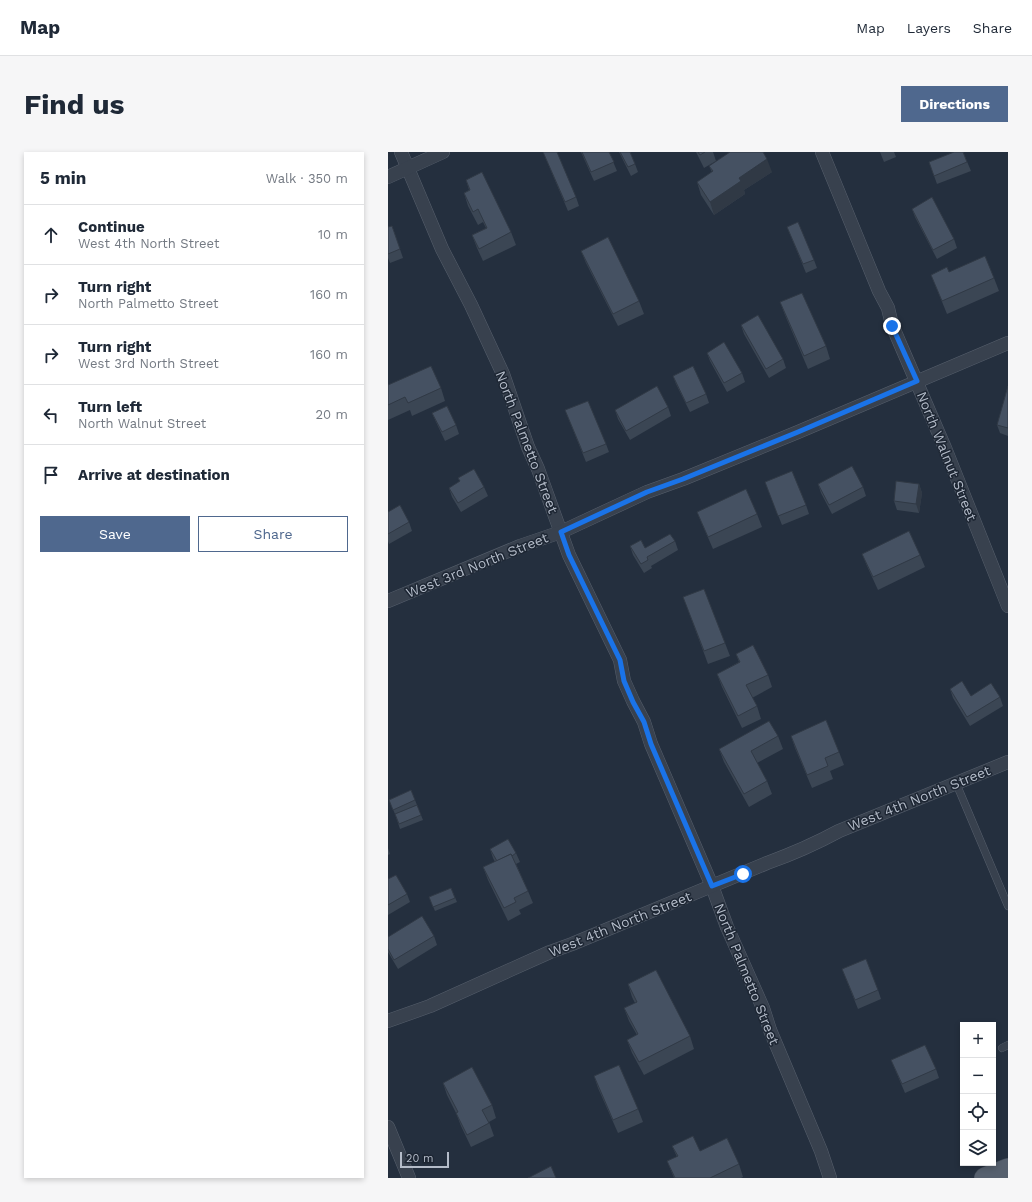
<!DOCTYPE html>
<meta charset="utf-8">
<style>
:root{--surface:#fff;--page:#f6f6f7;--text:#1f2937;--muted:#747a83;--line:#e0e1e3;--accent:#4f688e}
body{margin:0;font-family:"Work Sans",sans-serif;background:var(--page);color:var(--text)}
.controls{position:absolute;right:12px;bottom:12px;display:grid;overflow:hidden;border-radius:0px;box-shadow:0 2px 6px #0003}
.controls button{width:36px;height:36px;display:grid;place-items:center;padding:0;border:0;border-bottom:1px solid var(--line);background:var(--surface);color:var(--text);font:20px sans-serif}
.scale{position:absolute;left:12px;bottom:10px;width:49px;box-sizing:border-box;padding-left:4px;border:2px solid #b4bcc9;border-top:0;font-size:11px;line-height:14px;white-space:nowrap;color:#b4bcc9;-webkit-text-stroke:3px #1d2633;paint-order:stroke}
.stop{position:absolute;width:12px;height:12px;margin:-9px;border:3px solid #1a73e8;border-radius:50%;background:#fff}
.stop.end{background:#1a73e8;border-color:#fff;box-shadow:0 1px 4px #0008}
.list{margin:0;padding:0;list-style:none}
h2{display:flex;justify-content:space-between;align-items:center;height:52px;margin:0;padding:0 16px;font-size:17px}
h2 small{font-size:13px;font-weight:400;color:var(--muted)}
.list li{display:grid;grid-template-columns:26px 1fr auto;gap:12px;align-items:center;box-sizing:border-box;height:60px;padding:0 16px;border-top:1px solid var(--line)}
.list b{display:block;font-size:15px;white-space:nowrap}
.list p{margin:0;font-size:13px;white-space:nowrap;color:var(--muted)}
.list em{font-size:13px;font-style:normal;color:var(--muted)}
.actions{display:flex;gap:8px;padding:12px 16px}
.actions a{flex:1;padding:9px 0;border:1px solid var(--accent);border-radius:0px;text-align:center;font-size:14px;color:var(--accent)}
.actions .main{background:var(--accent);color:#fff}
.icon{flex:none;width:22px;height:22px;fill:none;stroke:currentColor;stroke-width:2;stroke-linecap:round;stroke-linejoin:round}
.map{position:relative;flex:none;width:620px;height:1026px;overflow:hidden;border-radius:0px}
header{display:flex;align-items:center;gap:24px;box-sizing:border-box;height:56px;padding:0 20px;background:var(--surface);border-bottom:1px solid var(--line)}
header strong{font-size:19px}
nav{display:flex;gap:22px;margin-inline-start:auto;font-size:14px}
.intro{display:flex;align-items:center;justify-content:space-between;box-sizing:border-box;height:96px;padding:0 24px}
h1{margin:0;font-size:28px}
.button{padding:10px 18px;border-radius:0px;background:var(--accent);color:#fff;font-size:14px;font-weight:700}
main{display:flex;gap:24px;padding:0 24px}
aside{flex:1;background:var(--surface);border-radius:0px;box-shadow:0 2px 6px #0003}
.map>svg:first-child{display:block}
</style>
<header>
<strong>Map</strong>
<nav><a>Map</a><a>Layers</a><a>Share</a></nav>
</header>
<div class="intro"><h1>Find us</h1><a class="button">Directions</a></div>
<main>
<aside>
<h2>5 min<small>Walk · 350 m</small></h2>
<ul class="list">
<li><svg class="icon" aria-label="ahead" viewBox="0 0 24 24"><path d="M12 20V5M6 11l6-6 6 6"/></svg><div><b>Continue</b><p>West 4th North Street</p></div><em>10 m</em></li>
<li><svg class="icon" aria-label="right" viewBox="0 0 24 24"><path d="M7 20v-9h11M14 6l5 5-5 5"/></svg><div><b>Turn right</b><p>North Palmetto Street</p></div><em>160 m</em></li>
<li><svg class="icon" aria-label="right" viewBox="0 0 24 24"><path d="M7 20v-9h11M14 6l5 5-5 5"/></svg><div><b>Turn right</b><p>West 3rd North Street</p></div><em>160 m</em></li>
<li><svg class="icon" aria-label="left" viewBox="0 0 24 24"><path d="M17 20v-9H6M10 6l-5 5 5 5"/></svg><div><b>Turn left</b><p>North Walnut Street</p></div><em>20 m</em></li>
<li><svg class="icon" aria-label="arrive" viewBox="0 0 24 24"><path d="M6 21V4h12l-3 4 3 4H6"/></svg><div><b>Arrive at destination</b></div></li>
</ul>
<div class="actions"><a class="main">Save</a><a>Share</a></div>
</aside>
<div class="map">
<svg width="620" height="1026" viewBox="0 0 620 1026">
<rect width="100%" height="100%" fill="#242f3e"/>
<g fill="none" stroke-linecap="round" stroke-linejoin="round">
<g stroke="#565f6c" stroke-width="8">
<g id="service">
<polyline points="568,631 620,754"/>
<polyline points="614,896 620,893"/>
</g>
</g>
<g stroke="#565f6c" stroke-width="14">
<g id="minor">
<polyline points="13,0 54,97 83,153 115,222 140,295 150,317 181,403 232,508 236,529 245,549 256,570 263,592 324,734 339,775 375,856 382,878 433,999 442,1026"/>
<polyline points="434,0 491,139 500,156 504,173 557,296 620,454"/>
<polyline points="0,25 55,0"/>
<polyline points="0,449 132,394 173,380 259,340 295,327 410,280 620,191"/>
<path d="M0 869 42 854 162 800 184 792 379 711C404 702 427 692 451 679L620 610"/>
<polyline points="0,975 21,1026"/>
</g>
</g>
<g stroke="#414a57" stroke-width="22">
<polyline id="primary" points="597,1026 620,1017"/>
</g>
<use href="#service" stroke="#38414e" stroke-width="7"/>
<use href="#minor" stroke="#38414e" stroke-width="13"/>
<use href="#primary" stroke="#56606e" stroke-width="21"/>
</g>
<g fill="#3b4654">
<polygon points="155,0 188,45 191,54 180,59"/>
<polygon points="193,0 221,0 229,19 206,29"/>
<polygon points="231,0 242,0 247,12 250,20 243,24"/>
<polygon points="308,0 325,0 328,9 316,16"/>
<polygon points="492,0 506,0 508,5 496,10"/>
<polygon points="575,0 583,19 549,32 541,10"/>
<polygon points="321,14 384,20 356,38 357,42 326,63 313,43 309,30 324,20"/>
<polygon points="78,28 123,80 128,93 95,109 89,96 84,83 98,76 95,70 90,73 80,54 76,41 81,38"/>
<polygon points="524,57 566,87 569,96 549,107 527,65"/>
<polygon points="4,74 15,106 2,111 0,106 0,75"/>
<polygon points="399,75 426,108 429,116 418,121"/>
<polygon points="193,99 251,149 256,162 230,174 198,111"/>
<polygon points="543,123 606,126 611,139 559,162 548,135"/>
<polygon points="392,150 438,194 442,207 420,217 397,163"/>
<polygon points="353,173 395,207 398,216 381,226 356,182"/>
<polygon points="319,201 354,221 357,230 339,240 322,209"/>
<polygon points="285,224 318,242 321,251 302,260 288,232"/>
<polygon points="0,233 53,236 57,249 24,264 22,258 0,268"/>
<polygon points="620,234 620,284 612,281 609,273"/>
<polygon points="280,255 283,264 242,288 230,267 227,258"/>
<polygon points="177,258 218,292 221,300 198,310"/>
<polygon points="44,261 68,273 71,282 57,289 48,270"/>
<polygon points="70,326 96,335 100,344 73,360 64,345 61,336 72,330"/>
<polygon points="377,330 418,353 421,362 394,373"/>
<polygon points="430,332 475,335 478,344 444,362 433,341"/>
<polygon points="531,332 534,341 531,361 509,358 506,349"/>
<polygon points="0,360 21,370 24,379 1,392 0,389"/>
<polygon points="309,360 369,362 374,375 325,397 314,372"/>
<polygon points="287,389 290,398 263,414 264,416 256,421 245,403 242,394 257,396"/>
<polygon points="474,402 532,403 537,415 490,438 479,414"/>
<polygon points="300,458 337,491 342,504 320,512"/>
<polygon points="348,502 380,523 384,535 364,546 369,554 373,567 354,576 334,535 329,522 351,510"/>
<polygon points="562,537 583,544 612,545 615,554 582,574 565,546"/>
<polygon points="390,584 395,597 369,611 379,629 384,642 361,655 336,610 331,597"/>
<polygon points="403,584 451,600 456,613 442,619 445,627 424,636 407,596"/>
<polygon points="23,638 29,653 7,662 1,648"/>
<polygon points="29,653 35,668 12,677 7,662"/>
<polygon points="0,696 2,702 0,703"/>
<polygon points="102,697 128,701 132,710 128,712 140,739 145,751 131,758 133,762 120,769 100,728 95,715 107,710 105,706"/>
<polygon points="0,727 19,742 22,750 0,763"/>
<polygon points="63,736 69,750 47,759 41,745"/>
<polygon points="46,784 49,793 10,817 0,800 0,785"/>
<polygon points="454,817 490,838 493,847 470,857"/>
<polygon points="240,832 302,884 306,897 256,923 244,901 239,888 249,883 241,869 236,856 247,851 244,845"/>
<polygon points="503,908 548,917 551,926 517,941"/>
<polygon points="206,924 250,957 255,970 230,981 210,936"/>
<polygon points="55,931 104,953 108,966 101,970 106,984 83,995 73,974 68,961 59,943"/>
<polygon points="284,994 351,1012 355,1025 353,1026 286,1026 279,1009 289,1005"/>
</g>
<g fill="#303945">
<polygon points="379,7 384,20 356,38 357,42 326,63 322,50 351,26"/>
<polygon points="531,332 534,341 531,361 528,352"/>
</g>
<g fill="#455162" stroke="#303945">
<polygon points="155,0 169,0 188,45 177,50"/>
<polygon points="194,0 221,0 226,10 203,20"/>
<polygon points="232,0 242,0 247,12 240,15"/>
<polygon points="310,0 317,0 312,3"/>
<polygon points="342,0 375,0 379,7 351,26 353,29 322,50 309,30 325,19 321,14"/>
<polygon points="566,0 575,0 579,10 546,24 541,10"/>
<polygon points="94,20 123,80 91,97 84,83 99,76 90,57 85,60 76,41 82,38 78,28"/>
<polygon points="544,45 566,87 545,98 524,57"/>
<polygon points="410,70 426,108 415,112 399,75"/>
<polygon points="4,74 12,97 0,102 0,75"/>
<polygon points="220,85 251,149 225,162 193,99"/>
<polygon points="597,104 606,126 554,149 543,123 559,115 561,120"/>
<polygon points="414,141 438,194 416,204 392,150"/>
<polygon points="370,163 395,207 378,217 353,173"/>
<polygon points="336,190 354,221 336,231 319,201"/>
<polygon points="43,214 53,236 20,251 17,245 0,253 0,233"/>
<polygon points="305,214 318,242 298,251 285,224"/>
<polygon points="269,234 280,255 238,279 227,258"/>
<polygon points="620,234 620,276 609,273"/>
<polygon points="200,249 218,292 195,301 177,258"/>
<polygon points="59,254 68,273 54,280 44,261"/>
<polygon points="464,314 475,335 441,353 430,332"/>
<polygon points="86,317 96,335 70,351 61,336 72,329 70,326"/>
<polygon points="404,319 418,353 390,364 377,330"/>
<polygon points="508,329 531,332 528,352 506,349"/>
<polygon points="358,337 369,362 320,385 309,360"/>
<polygon points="12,353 21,370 0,382 0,360"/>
<polygon points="521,379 532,403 485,425 474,402"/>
<polygon points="282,382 287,389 259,405 260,408 253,412 242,394 253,388 257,396"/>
<polygon points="316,437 337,491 316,499 295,445"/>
<polygon points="365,493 380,523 358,533 369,554 350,564 329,522 352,510 348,502"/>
<polygon points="574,529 583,544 603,531 612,545 579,565 562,537"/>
<polygon points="438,568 451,600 437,606 440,614 419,623 403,584"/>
<polygon points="381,569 390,584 363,599 379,629 356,642 331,597"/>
<polygon points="23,638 27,648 5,658 1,648"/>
<polygon points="29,653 33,663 11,672 7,662"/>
<polygon points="120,687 128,701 124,704 123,702 109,709 102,697"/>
<polygon points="123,702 140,739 126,746 128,750 116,756 95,715"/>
<polygon points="8,723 19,742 0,753 0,727"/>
<polygon points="63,736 67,746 45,755 41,745"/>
<polygon points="34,764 46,784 6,808 0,797 0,785"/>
<polygon points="478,807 490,838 467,848 454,817"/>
<polygon points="268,818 302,884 251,910 239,888 250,882 236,856 249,850 240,832"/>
<polygon points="537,893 548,917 514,932 503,908"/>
<polygon points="231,913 250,957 225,968 206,924"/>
<polygon points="84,915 104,953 94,958 101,971 79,983 68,961 70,960 55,931"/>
<polygon points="305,984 312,999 339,986 351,1012 322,1026 287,1026 279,1009 290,1004 284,994"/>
<polygon points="163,1014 168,1026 140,1026"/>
</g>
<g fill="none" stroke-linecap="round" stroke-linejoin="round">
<polyline stroke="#1a73e8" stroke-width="5" points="355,722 324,734 263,592 256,570 245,550 236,529 232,508 181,403 173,380 259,340 295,327 410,280 529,229 504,174"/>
</g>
<g text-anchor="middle" stroke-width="3" stroke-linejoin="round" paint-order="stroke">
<g font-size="14" fill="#b4bcc9" stroke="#1d2633">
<text transform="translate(139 290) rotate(69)" y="5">North Palmetto Street</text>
<text transform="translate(559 304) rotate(68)" y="5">North Walnut Street</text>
<text transform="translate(89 413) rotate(-22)" y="5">West 3rd North Street</text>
<text transform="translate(531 646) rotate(-22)" y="5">West 4th North Street</text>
<text transform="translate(232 772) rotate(-22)" y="5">West 4th North Street</text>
<text transform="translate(359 822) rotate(68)" y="5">North Palmetto Street</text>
</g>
</g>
</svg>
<div class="controls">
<button>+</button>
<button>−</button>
<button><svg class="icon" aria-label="locate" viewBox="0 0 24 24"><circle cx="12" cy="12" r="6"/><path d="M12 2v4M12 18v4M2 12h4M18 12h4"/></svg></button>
<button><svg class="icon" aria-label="layers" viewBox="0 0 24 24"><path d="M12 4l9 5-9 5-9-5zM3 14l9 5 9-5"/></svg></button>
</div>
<div class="scale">20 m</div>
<div class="stop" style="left:355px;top:722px"></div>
<div class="stop end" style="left:504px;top:174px"></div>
</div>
</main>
